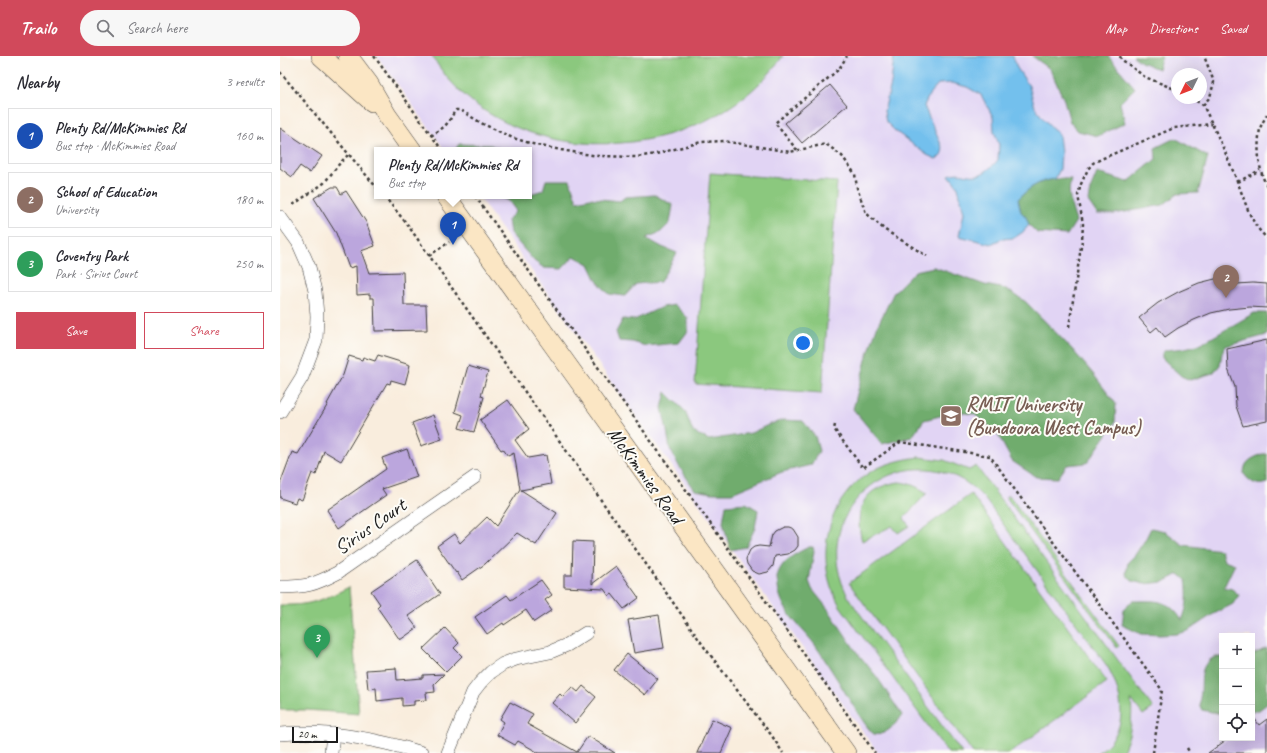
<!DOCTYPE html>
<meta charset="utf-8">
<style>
:root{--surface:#fff;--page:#f7f7f7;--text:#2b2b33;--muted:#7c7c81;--line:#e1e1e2;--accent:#d1495b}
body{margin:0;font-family:Caveat,sans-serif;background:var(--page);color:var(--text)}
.controls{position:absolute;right:12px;bottom:12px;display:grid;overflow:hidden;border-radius:0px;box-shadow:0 4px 16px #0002}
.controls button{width:36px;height:36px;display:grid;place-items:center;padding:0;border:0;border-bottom:1px solid var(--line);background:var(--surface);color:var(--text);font:20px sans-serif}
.compass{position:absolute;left:891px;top:12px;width:36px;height:36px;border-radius:50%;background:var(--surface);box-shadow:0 4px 16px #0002;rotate:227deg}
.scale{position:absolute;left:12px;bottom:10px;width:46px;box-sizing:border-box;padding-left:4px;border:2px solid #1c1c1c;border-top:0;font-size:11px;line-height:14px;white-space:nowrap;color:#1c1c1c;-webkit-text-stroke:3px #fdfcf7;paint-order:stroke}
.you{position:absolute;left:523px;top:287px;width:14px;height:14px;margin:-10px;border:3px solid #fff;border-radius:50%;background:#1a73e8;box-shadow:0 0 0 6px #1a73e833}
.badge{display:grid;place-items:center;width:26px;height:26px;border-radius:50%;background:var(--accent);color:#fff;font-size:13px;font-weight:700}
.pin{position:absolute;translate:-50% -33px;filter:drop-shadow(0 1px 2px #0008)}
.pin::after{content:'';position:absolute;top:21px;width:14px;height:12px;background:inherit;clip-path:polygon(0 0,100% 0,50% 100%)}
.popup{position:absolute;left:94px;top:91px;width:158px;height:52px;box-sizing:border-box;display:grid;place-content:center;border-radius:0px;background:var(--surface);filter:drop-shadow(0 1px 3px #0005);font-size:13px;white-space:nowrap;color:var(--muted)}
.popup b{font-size:15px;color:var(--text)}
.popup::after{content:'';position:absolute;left:50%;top:100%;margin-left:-8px;border:8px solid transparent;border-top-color:var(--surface)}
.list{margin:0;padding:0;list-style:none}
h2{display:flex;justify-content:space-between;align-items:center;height:52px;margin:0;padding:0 16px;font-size:17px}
h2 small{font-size:13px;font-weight:400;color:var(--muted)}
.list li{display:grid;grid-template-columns:26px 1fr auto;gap:12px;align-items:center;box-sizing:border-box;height:56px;margin:0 8px 8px;padding:0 8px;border:1px solid var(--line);border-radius:0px}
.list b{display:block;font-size:15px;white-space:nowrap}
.list p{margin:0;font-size:13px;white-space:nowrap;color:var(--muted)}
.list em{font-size:13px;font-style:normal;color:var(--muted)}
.actions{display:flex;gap:8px;padding:12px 16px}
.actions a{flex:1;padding:9px 0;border:1px solid var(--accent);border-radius:0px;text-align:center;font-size:14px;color:var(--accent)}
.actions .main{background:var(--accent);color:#fff}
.icon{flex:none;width:22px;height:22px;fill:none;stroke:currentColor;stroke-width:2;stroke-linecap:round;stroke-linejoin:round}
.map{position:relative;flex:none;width:987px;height:697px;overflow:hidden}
header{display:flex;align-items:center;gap:24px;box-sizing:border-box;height:56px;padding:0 20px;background:var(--accent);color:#fff}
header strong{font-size:19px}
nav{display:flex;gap:22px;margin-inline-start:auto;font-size:14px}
.search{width:280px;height:36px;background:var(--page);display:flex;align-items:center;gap:10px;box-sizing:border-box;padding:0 14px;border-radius:22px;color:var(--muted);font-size:15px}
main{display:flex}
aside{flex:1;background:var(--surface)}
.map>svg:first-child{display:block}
</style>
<header>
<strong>Trailo</strong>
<div class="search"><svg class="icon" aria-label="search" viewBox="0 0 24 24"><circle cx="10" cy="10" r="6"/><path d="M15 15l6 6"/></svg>Search here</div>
<nav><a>Map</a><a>Directions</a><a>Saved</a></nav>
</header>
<main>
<aside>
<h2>Nearby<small>3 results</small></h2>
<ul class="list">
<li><span class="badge" style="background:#1a4fb4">1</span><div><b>Plenty Rd/McKimmies Rd</b><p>Bus stop · McKimmies Road</p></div><em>160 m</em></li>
<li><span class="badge" style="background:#8d6e63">2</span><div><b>School of Education</b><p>University</p></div><em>180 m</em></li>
<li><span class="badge" style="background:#2e9e5b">3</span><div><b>Coventry Park</b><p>Park · Sirius Court</p></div><em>250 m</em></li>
</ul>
<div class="actions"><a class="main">Save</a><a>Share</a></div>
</aside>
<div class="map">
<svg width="987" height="697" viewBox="0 0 987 697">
<rect width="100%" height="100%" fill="#fdfcf7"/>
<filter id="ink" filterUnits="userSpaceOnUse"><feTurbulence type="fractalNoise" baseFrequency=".025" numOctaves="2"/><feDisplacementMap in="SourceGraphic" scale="8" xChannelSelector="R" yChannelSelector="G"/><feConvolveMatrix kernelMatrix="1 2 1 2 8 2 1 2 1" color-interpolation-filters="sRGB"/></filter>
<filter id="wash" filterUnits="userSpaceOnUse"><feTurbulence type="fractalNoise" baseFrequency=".012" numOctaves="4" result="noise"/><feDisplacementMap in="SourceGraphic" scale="16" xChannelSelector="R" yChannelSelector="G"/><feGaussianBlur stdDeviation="0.9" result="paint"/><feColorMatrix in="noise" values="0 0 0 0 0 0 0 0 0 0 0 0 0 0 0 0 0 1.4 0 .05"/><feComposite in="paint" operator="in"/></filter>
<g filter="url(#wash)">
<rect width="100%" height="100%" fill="#f9eddd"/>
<path fill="#e1d4f4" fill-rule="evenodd" d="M97 0H987V697H598L198 140H249V94H165ZM897 18H921V42H897ZM942 580H972V682H942Z"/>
<g fill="#8bc87e" stroke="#54724d">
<path d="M152 0H503C426 112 225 122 152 0Z"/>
<polygon points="430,117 557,126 542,337 415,328"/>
<path d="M639 401 664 404 689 414 696 410 873 652 863 659 851 643C853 662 851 680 842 697H817C823 693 829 689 833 682 848 662 839 630 827 610L704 442C634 366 517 452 570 544L682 697H668L560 550C556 542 551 533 549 524 538 481 556 432 598 412 611 406 625 403 639 401Z"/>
<path d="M619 426C630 427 638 431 647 437L624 462 629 470 618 477 612 470 582 485C576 464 578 440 601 431 607 428 613 427 619 426Z"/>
<polygon points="691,438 827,626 730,697 693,697 569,527"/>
<polygon points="729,439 839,590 837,592 726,441"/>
<path d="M69 531 79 658 27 654H0V549C30 550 43 544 69 531Z"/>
</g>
<g fill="#70ac6d" stroke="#466444">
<polygon points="752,0 828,0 855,32 840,47 845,67 818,80 798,75 790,66 784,44 770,13"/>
<polygon points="853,0 882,0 878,13 861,6"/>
<polygon points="895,82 928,101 918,137 897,138 883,149 834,158 817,158 808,145 810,134 817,117 848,126 876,103 875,92"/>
<polygon points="179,88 211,89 223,94 175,94"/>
<path d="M775 123H791C787 138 791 150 796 165L787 179 757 177 749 169 746 161 741 156 738 143C749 132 758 125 775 123Z"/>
<polygon points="266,124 290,124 297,145 310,142 340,145 345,141 375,139 393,149 390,167 381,176 366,182 382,191 397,197 380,226 356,228 345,240 329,238 317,225 309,208 294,200 282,213 264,212 254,205 230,177 228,164 236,155 228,144 215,140 249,140 249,137 250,138 263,134"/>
<polygon points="654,211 705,229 726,233 746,246 791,292 814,319 836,348 835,367 807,407 787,409 778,422 756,421 732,405 717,377 694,358 676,356 644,364 632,381 602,388 573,353 586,304 597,271 614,236 635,215"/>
<polygon points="395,249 408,262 408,275 399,287 366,290 352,286 339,285 336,276 343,263 354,264 382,251"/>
<polygon points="974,257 987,257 987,279 946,290 942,297 940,309 933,317 910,324 901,320 882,302 882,297 886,294 905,292 921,288"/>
<polygon points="386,336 405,355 413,376 429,384 471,377 488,369 503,364 523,365 535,380 539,395 531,409 502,416 452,437 433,437 415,434 400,412 390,393 387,375 382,352"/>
<path d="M982 398H987V427C977 431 970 426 964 418 964 405 971 403 982 398Z"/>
<polygon points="466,447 478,454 475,472 466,491 450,494 443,466 446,449"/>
<path d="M871 472 885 475 903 489 941 494 944 504 955 508 944 531 952 533 959 539 953 548 932 559 908 575 896 578 880 579 861 578 842 569 844 553 853 545C878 545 887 542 902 564 908 551 908 538 906 524L899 518 884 526 864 528 852 525 846 518 848 506 855 499 865 484Z"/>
<path d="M529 491H533L534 495 529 525 532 533 548 553 576 595 597 621 622 659C618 666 604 682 594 678 587 675 561 629 555 620 548 609 542 599 535 589 520 569 502 557 498 531 498 528 497 524 497 522 499 506 516 497 529 491Z"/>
<polygon points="987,592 987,648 979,654 972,656 972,599"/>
<path d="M935 601H942V658L922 654C918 648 920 643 921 636 922 622 919 608 935 601Z"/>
</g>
<path fill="#73c0ed" stroke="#486e84" d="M614 0H733L737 12 749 30 755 51 762 61 779 79 781 97 780 113 775 123C758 125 749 132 738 143L741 156 746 161 749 169 743 176 734 182 721 183 711 188 679 180 684 157 678 131 669 119C681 114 686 121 697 119 705 118 713 109 718 104L719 89 714 75 713 61 701 39 687 31 672 27 658 28 650 37 644 50 663 93 661 100 656 103 647 99 614 74 606 66 604 55 611 28Z"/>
<g id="blocks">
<g fill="#bba6dd">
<polygon points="550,29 567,49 522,87 505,67"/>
<polygon points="0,72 42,100 30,117 20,110 12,121 0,112"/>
<polygon points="52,131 57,131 61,138 66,135 86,166 95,190 81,195 89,217 123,216 124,249 146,249 147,274 95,275 94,242 90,242 90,238 77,239 76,210 69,212 56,177 34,142"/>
<polygon points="939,222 940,229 973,227 987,228 987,252 970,251 949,253 931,257 914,264 898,272 885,281 877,271 871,276 859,262 878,247 898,236 919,227"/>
<polygon points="987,284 987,365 963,370 956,350 955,331 948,313 947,293"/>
<polygon points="98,299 130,309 125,328 111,324 110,328 107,327 61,405 44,395 36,419 32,417 22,444 17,442 15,447 0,442 0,428 12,396 18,398 48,348 47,348 63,319 69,300 82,304 83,301 95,305"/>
<polygon points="188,310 208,316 201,340 204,341 194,376 179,372 183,359 175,356"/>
<polygon points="228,344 249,373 235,384 248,402 266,399 271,428 241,434 277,457 256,489 237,477 205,508 182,524 177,516 176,517 157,490 174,478 180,487 207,461 216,470 240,433 234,397 228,400 223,393 221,394 200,364"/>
<polygon points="153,359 162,383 141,390 132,367"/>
<polygon points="127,393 137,421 102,433 106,439 59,472 47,454 106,413 102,402"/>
<polygon points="503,471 508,471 513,473 518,481 518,490 515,494 508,498 495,500 493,510 488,516 479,518 472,515 467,508 466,503 470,494 474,491 479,490 489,491 492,479 495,475"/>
<polygon points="293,485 313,486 312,528 336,510 359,542 344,553 332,538 329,540 324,533 284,531 284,519 292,519"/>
<polygon points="137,504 160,538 128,560 137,572 120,584 97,551 100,548 91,535"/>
<polygon points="261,524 272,539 265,544 272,554 254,566 246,554 224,569 223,567 207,578 195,561 227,539 231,544"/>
<polygon points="379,559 384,592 354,597 348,564"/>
<polygon points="165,572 179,587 174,592 182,600 166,616 143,593"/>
<polygon points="347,598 378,623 365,639 334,614"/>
<polygon points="116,612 117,624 143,622 143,619 164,618 154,628 155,636 146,637 147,644 134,645 134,649 122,650 122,642 97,645 96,632 88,633 86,614"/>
<polygon points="303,630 316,641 295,667 272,647 280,638 283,641 292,631 298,636"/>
<polygon points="230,646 253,658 247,668 297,696 308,680 335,697 259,697 238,685 235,689 217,679 224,666 220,663"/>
<polygon points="972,659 979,669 987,663 987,697 928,697 949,682 972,682"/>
<polygon points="432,663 452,672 441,697 417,697"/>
</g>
</g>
</g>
<g filter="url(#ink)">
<use href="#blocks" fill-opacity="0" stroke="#3d3b39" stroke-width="1"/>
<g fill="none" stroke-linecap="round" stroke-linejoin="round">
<g stroke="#3d3b39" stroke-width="14">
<g id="street">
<polyline points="0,161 18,186 29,211 35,235 37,260 36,284 22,321 0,356"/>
<path d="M0 531C26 531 34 529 57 517L195 421"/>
<path d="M0 678C48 674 97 683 142 697"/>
<polyline points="51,697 53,678"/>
<polyline points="168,697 193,636 200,627 211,616 223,608 236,603 270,596 287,589 306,577"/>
</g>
</g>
<g stroke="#3d3b39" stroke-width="20">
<g id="secondary">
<polyline points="41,0 92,46"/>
<polyline points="68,0 89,28 107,59 132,94"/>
<polyline points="166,140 566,697"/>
</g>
</g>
<g stroke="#3d3b39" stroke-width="2.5" stroke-dasharray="3 3" stroke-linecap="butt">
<polyline points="94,0 162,94"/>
<polyline points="840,0 841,3 865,21 897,34"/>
<polyline points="0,16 97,132"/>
<path d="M911 42 923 49C935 74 947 99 957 125 965 144 970 168 987 182"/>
<polyline points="923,49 930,41 934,26 924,0"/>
<path d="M987 58C985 63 981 68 980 73 977 90 978 115 987 130"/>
<path d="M151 80C158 75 165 71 169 65 172 61 173 57 176 54H180L203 68 233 82 256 89 286 95 318 100 356 101 376 98 421 86 444 85 510 96 546 88 562 100 575 118 577 132 586 157 605 174 647 200"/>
<polyline points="517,94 495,67 559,13 567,0"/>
<polyline points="958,126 980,114"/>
<polyline points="104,140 127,168 425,592 492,680 503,697"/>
<polyline points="195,140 595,697"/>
<polyline points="13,149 44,127 60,107 69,98"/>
<polyline points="149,200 169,186"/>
<polyline points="789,271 802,184 803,168 798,139 801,128 808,113 813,107 821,103 894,72 932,68"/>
<polyline points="555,369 554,373 583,412 620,386 710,400 882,634 873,697"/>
<polyline points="907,692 910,697"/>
</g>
<use href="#street" stroke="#fff" stroke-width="13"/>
<use href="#secondary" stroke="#fbe6c4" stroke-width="19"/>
</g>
</g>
<defs>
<g id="university-square" transform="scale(1.15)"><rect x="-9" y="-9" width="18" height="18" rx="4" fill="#8d6e63" stroke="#fdfcf7"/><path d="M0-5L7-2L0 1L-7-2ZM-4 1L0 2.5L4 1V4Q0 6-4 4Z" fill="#fff"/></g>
</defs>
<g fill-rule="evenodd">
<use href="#university-square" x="671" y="360"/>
</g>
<g text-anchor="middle" stroke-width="4" stroke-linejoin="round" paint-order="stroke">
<g font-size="20" font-weight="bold" fill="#785e54" stroke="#fdfcf7" text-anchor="start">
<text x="686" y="355">RMIT University<tspan x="686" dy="23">(Bundoora West Campus)</tspan></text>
</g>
<g font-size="20" fill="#1c1c1c" stroke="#fdfcf7">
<text transform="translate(366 419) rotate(54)" y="7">McKimmies Road</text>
<text transform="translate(90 470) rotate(-35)" y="7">Sirius Court</text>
</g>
</g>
</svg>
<div class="controls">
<button>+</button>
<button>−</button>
<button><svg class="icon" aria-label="locate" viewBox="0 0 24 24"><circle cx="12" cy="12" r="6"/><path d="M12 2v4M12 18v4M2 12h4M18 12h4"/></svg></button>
</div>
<svg class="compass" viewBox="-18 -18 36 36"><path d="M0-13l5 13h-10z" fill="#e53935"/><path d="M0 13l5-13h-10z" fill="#7c7c81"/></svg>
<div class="scale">20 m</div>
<div class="you"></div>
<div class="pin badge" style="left:173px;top:189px;background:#1a4fb4">1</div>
<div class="popup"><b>Plenty Rd/McKimmies Rd</b>Bus stop</div>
<div class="pin badge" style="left:946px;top:242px;background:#8d6e63">2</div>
<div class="pin badge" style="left:37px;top:602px;background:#2e9e5b">3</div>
</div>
</main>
